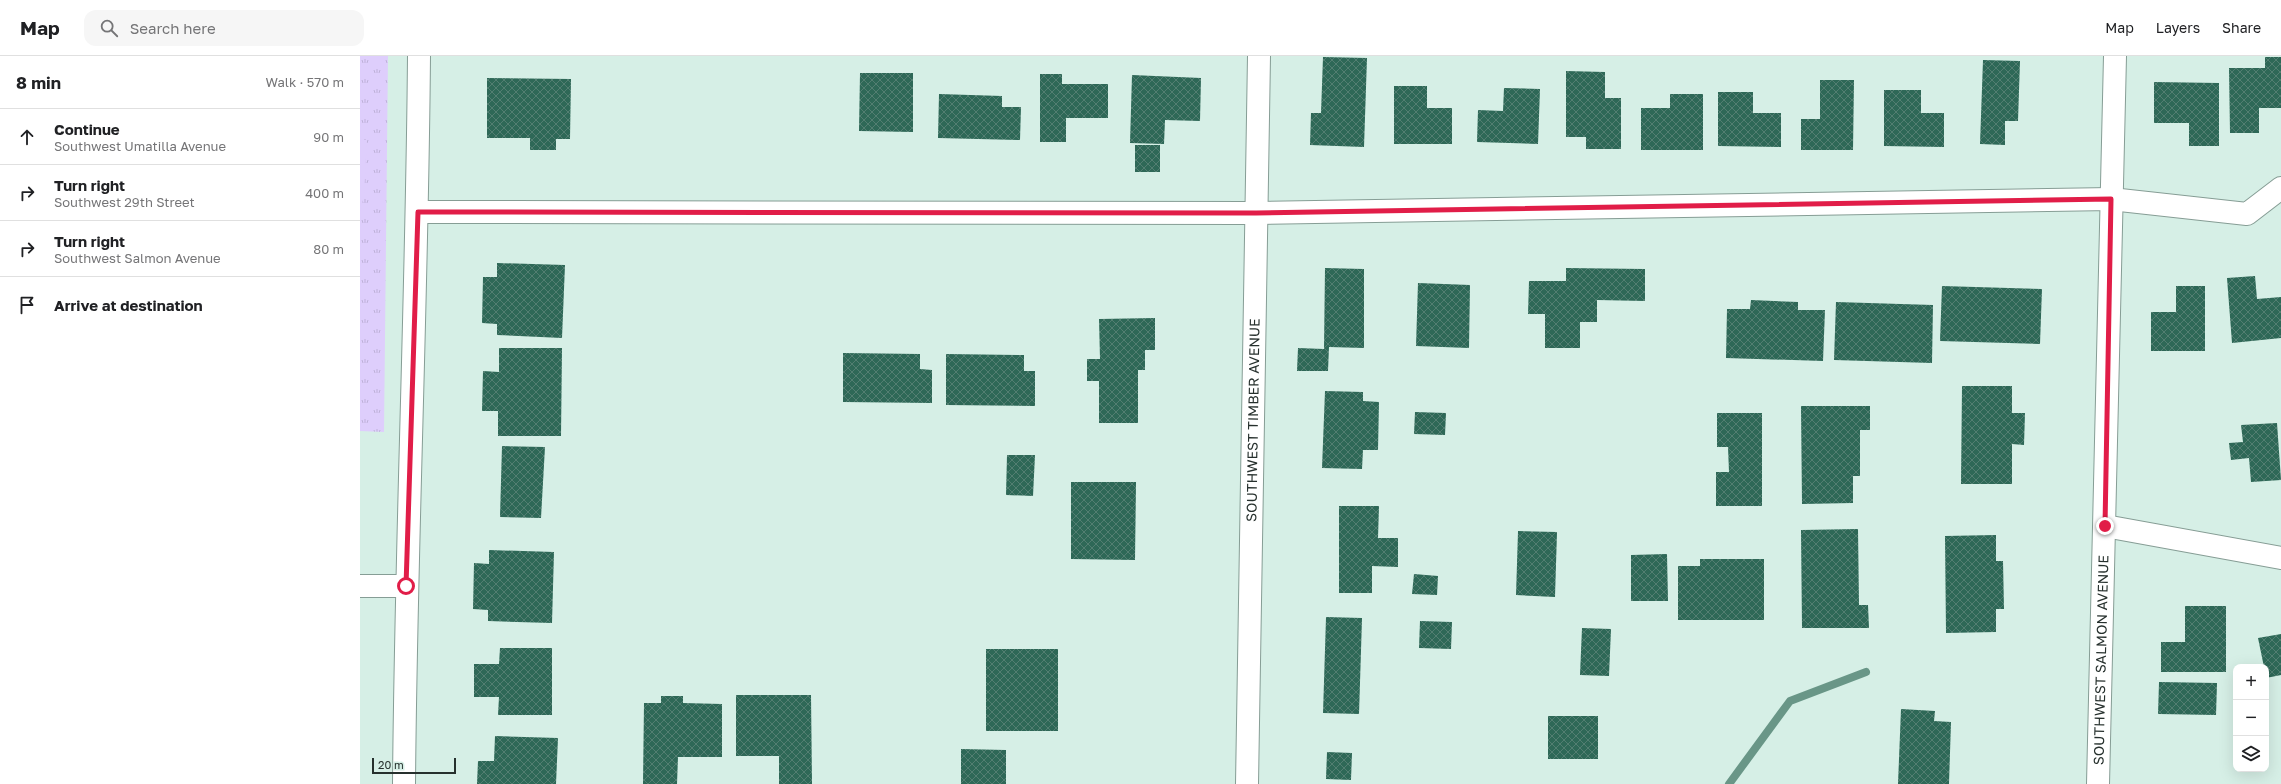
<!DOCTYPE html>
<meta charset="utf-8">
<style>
:root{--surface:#fff;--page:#f6f6f6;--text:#202124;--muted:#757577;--line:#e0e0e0}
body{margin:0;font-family:"Golos Text",sans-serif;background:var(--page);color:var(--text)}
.controls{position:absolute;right:12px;bottom:12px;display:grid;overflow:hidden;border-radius:8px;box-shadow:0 4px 16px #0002}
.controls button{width:36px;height:36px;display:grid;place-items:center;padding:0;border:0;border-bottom:1px solid var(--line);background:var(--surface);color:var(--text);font:20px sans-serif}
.scale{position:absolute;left:12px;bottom:10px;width:84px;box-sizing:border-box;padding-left:4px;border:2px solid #26302d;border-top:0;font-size:11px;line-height:14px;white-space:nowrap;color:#26302d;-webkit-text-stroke:3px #d6efe6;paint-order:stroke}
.stop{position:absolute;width:12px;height:12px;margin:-9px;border:3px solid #e11d48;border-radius:50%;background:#fff}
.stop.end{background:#e11d48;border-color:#fff;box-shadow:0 1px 4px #0008}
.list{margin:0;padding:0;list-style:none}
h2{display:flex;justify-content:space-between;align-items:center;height:52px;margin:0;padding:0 16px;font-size:17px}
h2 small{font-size:13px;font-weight:400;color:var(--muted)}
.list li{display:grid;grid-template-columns:26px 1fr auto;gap:12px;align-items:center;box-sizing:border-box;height:56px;padding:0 16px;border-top:1px solid var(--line)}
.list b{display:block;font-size:15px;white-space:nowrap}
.list p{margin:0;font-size:13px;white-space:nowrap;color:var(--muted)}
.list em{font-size:13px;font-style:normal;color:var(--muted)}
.icon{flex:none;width:22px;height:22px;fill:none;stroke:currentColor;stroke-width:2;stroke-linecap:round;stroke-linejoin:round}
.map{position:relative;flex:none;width:1921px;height:728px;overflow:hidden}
header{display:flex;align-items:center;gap:24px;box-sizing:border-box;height:56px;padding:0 20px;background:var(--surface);border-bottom:1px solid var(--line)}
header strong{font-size:19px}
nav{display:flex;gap:22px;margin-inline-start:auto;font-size:14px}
.search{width:280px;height:36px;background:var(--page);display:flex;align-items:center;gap:10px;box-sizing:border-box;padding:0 14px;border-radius:12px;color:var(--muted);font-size:15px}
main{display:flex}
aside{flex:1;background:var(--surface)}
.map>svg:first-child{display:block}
</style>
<header>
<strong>Map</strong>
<div class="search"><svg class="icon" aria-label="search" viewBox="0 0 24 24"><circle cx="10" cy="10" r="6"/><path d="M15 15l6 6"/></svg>Search here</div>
<nav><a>Map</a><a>Layers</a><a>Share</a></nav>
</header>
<main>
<aside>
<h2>8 min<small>Walk · 570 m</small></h2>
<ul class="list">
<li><svg class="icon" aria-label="ahead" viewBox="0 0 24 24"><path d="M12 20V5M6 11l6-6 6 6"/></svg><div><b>Continue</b><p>Southwest Umatilla Avenue</p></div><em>90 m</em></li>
<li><svg class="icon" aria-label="right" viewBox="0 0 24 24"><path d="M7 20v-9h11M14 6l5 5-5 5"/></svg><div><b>Turn right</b><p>Southwest 29th Street</p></div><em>400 m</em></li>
<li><svg class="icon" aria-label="right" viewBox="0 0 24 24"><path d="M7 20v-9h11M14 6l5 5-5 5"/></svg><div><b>Turn right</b><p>Southwest Salmon Avenue</p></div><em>80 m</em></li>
<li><svg class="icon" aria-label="arrive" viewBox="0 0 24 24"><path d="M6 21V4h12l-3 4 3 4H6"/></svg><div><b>Arrive at destination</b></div></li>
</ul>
</aside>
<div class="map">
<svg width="1921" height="728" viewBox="0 0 1921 728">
<defs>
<pattern id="grass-tufts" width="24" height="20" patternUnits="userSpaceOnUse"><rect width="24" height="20" fill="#decefc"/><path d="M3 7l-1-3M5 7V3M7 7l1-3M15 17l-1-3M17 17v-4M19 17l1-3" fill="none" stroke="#beb1d8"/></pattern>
<pattern id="building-cross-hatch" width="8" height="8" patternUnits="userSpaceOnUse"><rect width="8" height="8" fill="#2e6857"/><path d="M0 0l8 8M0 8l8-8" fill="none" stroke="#527e71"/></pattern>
</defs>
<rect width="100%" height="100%" fill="#d6efe6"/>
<polygon fill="url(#grass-tufts)" points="0,0 28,0 24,376 0,375"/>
<polygon fill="#decefc" points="0,84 7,84 4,139 0,158"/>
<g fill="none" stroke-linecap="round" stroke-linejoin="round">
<polyline stroke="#699687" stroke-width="8" points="1369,728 1430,645 1506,616"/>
</g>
<g fill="url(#building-cross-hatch)">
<polygon points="963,1 1007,2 1004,91 950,89 951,57 961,57"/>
<polygon points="1905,1 1921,1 1921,52 1899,52 1899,77 1870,77 1869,12 1905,12"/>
<polygon points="1623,4 1660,5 1658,65 1645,65 1645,89 1620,88"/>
<polygon points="1206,15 1245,16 1245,42 1261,42 1261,93 1226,93 1226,81 1206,81"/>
<polygon points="500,17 553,17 553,76 499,75"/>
<polygon points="680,18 702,18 702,28 748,28 748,62 706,62 706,86 680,86"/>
<polygon points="772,19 841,22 840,65 805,64 804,88 770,87"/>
<polygon points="127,22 211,23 210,83 196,83 196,94 170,94 170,82 127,82"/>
<polygon points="1460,24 1494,24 1493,94 1441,94 1441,63 1460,63"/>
<polygon points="1794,26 1859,27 1859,90 1829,90 1829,67 1794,67"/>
<polygon points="1034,30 1067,30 1067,52 1092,52 1092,88 1034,88"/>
<polygon points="1144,32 1180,33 1178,88 1117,86 1118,54 1143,55"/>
<polygon points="1524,34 1561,34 1561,57 1584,57 1584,91 1524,90"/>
<polygon points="1358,36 1393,36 1393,57 1421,57 1421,91 1358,90"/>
<polygon points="579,38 642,40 642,51 661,51 660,84 578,82"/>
<polygon points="1310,38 1343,38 1343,94 1281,94 1281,52 1310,52"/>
<rect x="775" y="89" width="25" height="27"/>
<polygon points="137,207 205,209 202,282 137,279 137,268 122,267 123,221 137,221"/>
<polygon points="965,212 1004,213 1004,292 969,291 968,315 937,315 938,292 964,293"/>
<polygon points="1206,212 1285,213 1285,245 1237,244 1237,266 1220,266 1220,292 1185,292 1185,258 1168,258 1169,225 1206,225"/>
<polygon points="1895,220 1897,243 1921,241 1921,282 1872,287 1867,222"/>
<polygon points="1058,227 1110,229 1109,292 1056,290"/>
<polygon points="1582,230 1682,233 1680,288 1580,285"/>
<polygon points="1816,230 1845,230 1845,295 1791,295 1791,256 1816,256"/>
<polygon points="1391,244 1438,246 1438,254 1465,254 1463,305 1366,302 1367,253 1390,253"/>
<polygon points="1476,246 1573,249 1572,307 1474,304"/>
<polygon points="795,262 795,294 785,294 785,314 778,314 778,367 739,367 739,325 727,325 727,303 740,303 739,263"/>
<polygon points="139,292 202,292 201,380 138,380 138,355 122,355 123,315 139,316"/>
<polygon points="483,297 560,298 560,313 572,314 572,347 483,346"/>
<polygon points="586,298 664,299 664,315 675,315 675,350 586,349"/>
<polygon points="1602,330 1652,330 1652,357 1665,357 1664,389 1652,388 1652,428 1601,428"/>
<polygon points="965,335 1003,336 1003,345 1019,346 1018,394 1003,394 1002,413 962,412"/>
<polygon points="1441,350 1510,350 1510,374 1500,374 1500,420 1493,420 1493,447 1442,448"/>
<polygon points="1055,356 1086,357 1085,379 1054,378"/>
<polygon points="1357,357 1402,357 1402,450 1356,450 1356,416 1369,416 1368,391 1357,391"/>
<polygon points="1917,367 1921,424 1891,426 1889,402 1871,404 1869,387 1883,386 1881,369"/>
<polygon points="142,390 185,391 181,462 140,461"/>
<polygon points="647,399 675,399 673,440 646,439"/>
<polygon points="711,426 776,426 775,504 711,503"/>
<polygon points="979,450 1019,450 1018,482 1038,482 1038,511 1012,510 1012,537 979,537"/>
<polygon points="1498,473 1499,549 1508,549 1509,572 1442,572 1441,474"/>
<polygon points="1158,475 1197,476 1195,541 1156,539"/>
<polygon points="1636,479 1636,505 1643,505 1644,553 1636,553 1636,576 1586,577 1585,480"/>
<polygon points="129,494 194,496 192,567 128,565 128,554 113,553 114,507 129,508"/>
<polygon points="1307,498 1308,545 1271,545 1271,499"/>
<polygon points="1340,503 1404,503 1404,564 1318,564 1318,510 1340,510"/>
<polygon points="1054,518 1078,520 1077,539 1052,538"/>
<polygon points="1825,550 1866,550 1866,616 1801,616 1801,586 1825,586"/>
<polygon points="966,561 1002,562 999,658 963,657"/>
<polygon points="1060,565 1092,566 1091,593 1059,592"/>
<polygon points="1222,572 1251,573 1249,620 1220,619"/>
<polygon points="1921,578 1921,619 1906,622 1906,611 1904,611 1898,582"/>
<polygon points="140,592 192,592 192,659 138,659 139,641 114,641 114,608 139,608"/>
<rect x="626" y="593" width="72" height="82"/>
<polygon points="1799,626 1857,627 1856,659 1798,658"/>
<polygon points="376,639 451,639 452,728 419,728 419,700 376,700"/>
<polygon points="301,640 323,640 323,647 362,648 362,701 318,701 317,728 283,728 284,647 301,647"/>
<polygon points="1541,653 1575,655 1574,665 1591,666 1589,728 1538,728"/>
<rect x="1188" y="660" width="50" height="43"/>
<polygon points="135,680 198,682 196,728 117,728 118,705 134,705"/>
<polygon points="601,693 646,694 646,728 601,728"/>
<polygon points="967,696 992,697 991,724 966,723"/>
</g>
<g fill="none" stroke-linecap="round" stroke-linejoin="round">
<g stroke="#869d95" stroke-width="24">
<g id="street">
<polyline points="58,156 896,157 1751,143 1887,158 1921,132"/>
<polyline points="1745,470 1921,502"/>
<polyline points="0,530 46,530"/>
<path d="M44 728C46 485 57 243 59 0"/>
<path id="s1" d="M887 728 899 0"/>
</g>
</g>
<g stroke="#869d95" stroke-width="24">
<g id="secondary">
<path id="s2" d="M1738 728 1755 0"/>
</g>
</g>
<use href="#street" stroke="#fff" stroke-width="22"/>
<use href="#secondary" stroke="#fff" stroke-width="22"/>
</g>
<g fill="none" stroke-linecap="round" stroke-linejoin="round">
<polyline stroke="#e11d48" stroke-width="5" points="46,530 58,156 896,157 1751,143 1745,470"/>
</g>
<g text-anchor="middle" stroke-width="4" stroke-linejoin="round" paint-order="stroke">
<g font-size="14" fill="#26302d" stroke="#d6efe6">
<text dy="5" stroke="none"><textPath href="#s1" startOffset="364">SOUTHWEST TIMBER AVENUE</textPath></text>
<text dy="5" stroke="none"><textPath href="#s2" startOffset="124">SOUTHWEST SALMON AVENUE</textPath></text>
</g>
</g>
</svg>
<div class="controls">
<button>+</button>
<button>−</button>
<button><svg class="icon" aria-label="layers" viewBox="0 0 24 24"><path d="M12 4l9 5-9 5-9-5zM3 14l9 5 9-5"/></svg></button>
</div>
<div class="scale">20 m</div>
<div class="stop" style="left:46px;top:530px"></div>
<div class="stop end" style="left:1745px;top:470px"></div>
</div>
</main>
